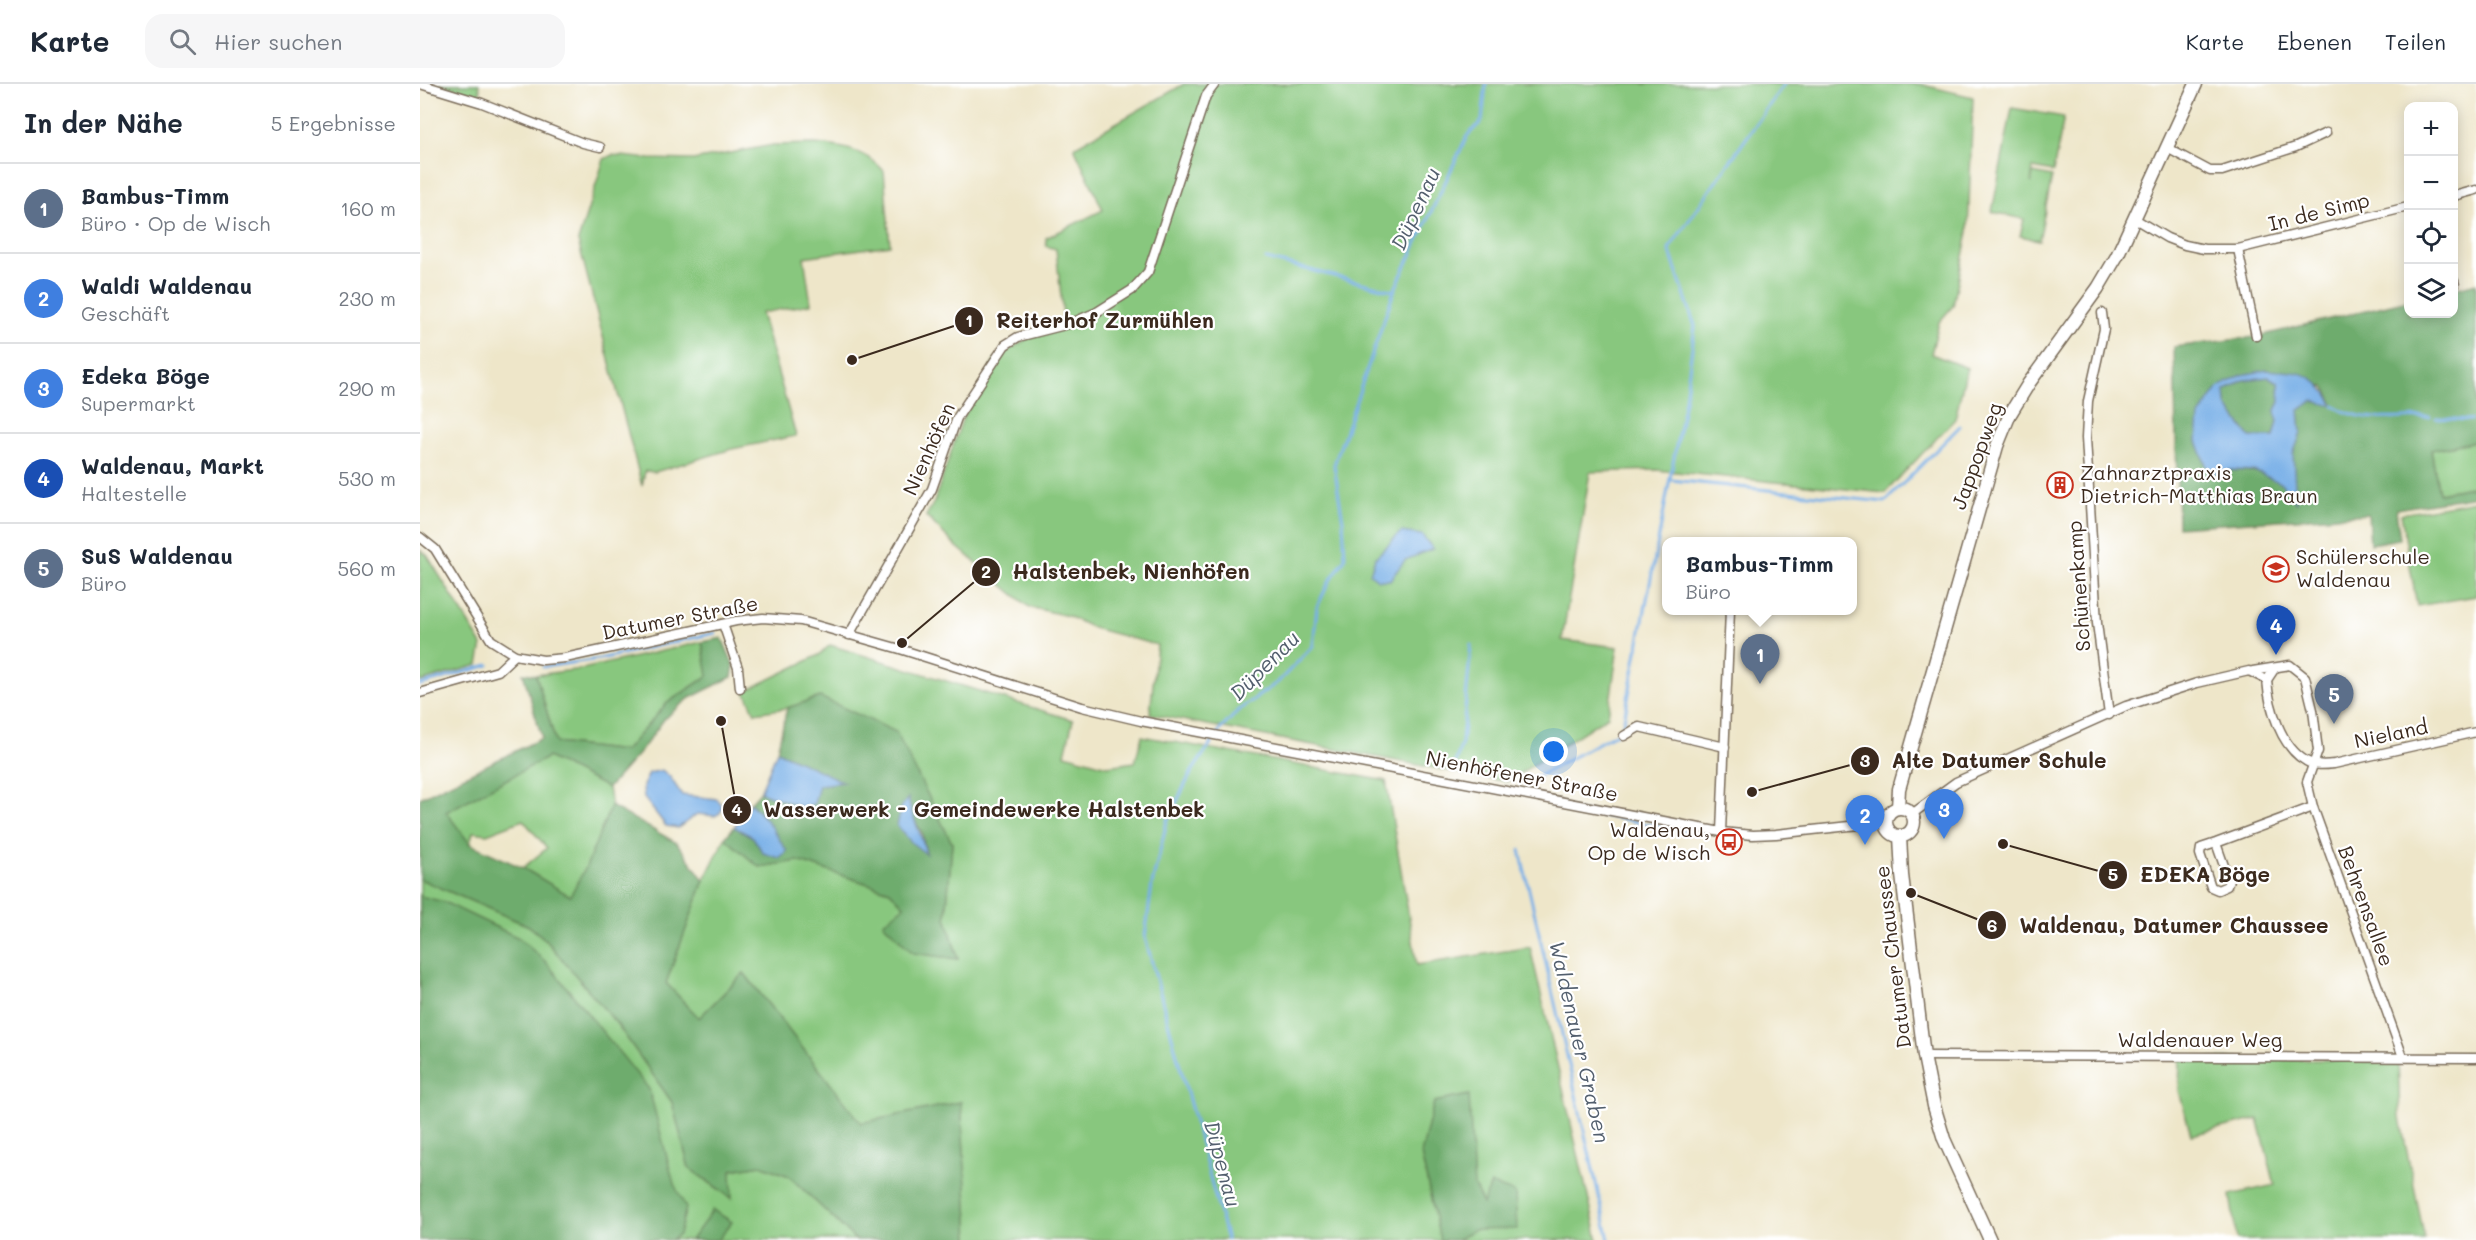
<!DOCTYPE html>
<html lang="de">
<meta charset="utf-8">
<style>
:root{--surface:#fff;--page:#f6f6f7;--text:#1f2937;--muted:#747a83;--line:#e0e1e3;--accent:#ea580c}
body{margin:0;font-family:Mali,sans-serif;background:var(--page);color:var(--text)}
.controls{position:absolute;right:18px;top:18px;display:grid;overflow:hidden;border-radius:12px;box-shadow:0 3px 15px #0003}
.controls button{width:54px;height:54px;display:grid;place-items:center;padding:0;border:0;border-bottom:2px solid var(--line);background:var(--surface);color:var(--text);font:30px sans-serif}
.you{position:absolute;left:1134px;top:668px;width:21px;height:21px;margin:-15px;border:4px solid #fff;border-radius:50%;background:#1a73e8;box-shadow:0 0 0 9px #1a73e833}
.badge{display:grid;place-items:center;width:39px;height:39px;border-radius:50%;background:var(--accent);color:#fff;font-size:20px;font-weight:700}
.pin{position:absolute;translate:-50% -50px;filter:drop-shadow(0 2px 3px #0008)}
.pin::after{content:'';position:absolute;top:32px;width:21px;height:18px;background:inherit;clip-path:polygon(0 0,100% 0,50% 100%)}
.popup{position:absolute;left:1242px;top:453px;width:195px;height:78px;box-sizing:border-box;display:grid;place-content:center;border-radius:12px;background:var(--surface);filter:drop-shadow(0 2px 4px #0005);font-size:20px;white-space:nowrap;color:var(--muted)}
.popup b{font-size:22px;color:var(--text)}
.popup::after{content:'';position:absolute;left:50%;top:100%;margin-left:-12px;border:12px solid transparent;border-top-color:var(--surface)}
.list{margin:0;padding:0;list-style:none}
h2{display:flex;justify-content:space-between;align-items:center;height:78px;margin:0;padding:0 24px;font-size:26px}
h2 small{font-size:20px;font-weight:400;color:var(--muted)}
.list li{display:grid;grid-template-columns:39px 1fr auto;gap:18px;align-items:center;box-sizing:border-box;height:90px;padding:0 24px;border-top:2px solid var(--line)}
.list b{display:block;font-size:22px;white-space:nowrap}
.list p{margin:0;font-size:20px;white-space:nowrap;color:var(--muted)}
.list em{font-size:20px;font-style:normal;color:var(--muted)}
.icon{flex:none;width:33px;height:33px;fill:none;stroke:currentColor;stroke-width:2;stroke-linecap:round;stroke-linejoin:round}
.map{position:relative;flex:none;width:2056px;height:1156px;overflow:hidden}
header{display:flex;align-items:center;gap:36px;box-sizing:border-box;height:84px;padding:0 30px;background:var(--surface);border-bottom:2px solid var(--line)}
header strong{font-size:28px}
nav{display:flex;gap:33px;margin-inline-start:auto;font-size:21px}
.search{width:420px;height:54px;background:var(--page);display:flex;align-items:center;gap:15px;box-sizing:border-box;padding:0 21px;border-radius:18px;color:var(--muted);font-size:22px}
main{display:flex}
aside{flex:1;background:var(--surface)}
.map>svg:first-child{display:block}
</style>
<header>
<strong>Karte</strong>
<div class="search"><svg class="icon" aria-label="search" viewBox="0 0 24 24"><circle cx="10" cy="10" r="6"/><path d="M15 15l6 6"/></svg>Hier suchen</div>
<nav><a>Karte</a><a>Ebenen</a><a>Teilen</a></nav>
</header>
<main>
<aside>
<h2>In der Nähe<small>5 Ergebnisse</small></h2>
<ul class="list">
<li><span class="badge" style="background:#5c6f8a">1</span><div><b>Bambus-Timm</b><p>Büro · Op de Wisch</p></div><em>160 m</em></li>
<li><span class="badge" style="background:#3f7fe0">2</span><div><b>Waldi Waldenau</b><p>Geschäft</p></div><em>230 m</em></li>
<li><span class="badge" style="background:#3f7fe0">3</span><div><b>Edeka Böge</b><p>Supermarkt</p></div><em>290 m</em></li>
<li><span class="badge" style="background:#1a4fb4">4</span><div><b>Waldenau, Markt</b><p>Haltestelle</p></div><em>530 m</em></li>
<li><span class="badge" style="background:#5c6f8a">5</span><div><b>SuS Waldenau</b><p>Büro</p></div><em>560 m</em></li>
</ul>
</aside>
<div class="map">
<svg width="2056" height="1156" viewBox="0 0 2056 1156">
<rect width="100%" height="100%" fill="#fff"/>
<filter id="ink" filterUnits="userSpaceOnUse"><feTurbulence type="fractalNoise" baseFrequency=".0167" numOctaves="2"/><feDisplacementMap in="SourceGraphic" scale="12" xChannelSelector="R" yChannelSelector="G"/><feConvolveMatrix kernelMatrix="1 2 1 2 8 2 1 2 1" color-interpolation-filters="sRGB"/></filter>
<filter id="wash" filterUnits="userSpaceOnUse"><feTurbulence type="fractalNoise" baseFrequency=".008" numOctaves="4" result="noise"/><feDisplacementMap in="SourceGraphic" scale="24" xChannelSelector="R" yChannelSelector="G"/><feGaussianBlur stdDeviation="1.35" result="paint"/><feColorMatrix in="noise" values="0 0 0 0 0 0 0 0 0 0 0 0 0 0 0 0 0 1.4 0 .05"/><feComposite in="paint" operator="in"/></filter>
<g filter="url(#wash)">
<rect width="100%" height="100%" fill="#eee6c9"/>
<g fill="#88c77e" stroke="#62784e" stroke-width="1.5">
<polygon points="20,0 59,0 61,13"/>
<polygon points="764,0 1499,0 1553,13 1548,148 1533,222 1519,238 1511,270 1547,284 1535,335 1465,409 1236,386 1170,388 1142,556 1198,563 1188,632 1087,698 730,630 737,561 673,544 648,532 609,523 536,462 506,432 514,418 542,336 575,275 608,254 644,241 636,165 626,162 626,154 683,126 654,63"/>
<polygon points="1592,24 1644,33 1633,88 1613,84 1611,99 1613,89 1632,93 1619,156 1600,152 1604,135 1572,128"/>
<path d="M394 60C421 62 446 66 464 87L470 161 384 173 391 220 341 229 376 352 312 365 235 388 225 387 222 402 158 157 184 75 192 71 230 75 273 76 353 61Z"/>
<polygon points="2056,357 2056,402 2019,409 2011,366"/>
<polygon points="2056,417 2056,512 1997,522 1981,430"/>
<polygon points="0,466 7,471 62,561 58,581 0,598"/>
<polygon points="282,558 289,591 247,619 205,667 136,659 116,591 162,585"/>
<polygon points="410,561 653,636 645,670 687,682 715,678 722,652 966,697 997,881 1110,863 1178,1156 549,1156 541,1018 441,1039 324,889 279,934 246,899 284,796 305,754 339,783 378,777 470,807 485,822 464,839 538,874 526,833 532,759 400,613 367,624 335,629 325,607 399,571"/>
<polygon points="128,673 188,704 191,722 166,783 150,813 103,784 127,764 103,736 67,750 53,748 50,760 25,728"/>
<polygon points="0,795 109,842 125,855 197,940 252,1018 269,1084 311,1114 311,1086 341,1081 369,1092 436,1156 0,1156"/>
<polygon points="1760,974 1978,977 1980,1034 2005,1156 1817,1156 1810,1111 1855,1101 1838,1035 1771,1051 1759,1007"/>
</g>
<g fill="#6eac6d" stroke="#546b46" stroke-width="1.5" fill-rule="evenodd">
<path d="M2056 199V357L2011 366 2019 409 2056 402V412L1976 425 1980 455 1950 460 1948 430 1758 443 1754 263 1835 253 1988 216V230H2034V205ZM1847 286 1905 303 1914 321 1892 317 1879 326 1881 349 1873 370 1875 417C1870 411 1865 402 1860 398 1838 384 1813 385 1789 389L1777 357 1799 303Z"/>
<polygon points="1849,293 1859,299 1860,318 1855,328 1858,337 1854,353 1830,353 1806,321 1805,307 1823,296"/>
<polygon points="302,554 314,582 312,593 270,614 245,634 221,667 188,704 128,673 26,728 50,760 103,784 150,812 166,783 191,722 257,759 284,796 246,899 279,934 324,889 441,1039 541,1018 549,1156 436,1156 369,1092 341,1081 311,1086 312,1114 269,1084 252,1018 197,940 125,855 109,842 0,795 0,714 122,654 103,589 116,591 136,659 205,667 247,619 288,592 282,558"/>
<path d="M400 613 476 648 532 759 526 833 538 875 493 869 463 839 484 822 470 807 378 777 339 783 305 754 314 743 333 753 343 769 367 767 340 728 330 719 340 708 362 716 399 701 423 698 357 667 367 624ZM488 715 491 730 502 749 506 769 481 724Z"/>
<polygon points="0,812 24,818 99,854 126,878 229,1005 254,1100 266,1124 259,1151 251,1156 0,1156"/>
<polygon points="1049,1011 1054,1102 1063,1120 1071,1100 1095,1109 1097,1145 1054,1146 1037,1156 1020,1156 1001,1070 1014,1018"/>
<polygon points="293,1126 312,1138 298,1156 271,1156"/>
</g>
<g fill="#77afe7" stroke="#596c82" stroke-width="1.5" fill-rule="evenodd">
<path d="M1847 286C1882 288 1897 288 1914 322L1893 317 1879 326 1881 349 1873 370 1876 418 1861 399 1834 387 1811 386 1800 390 1789 389 1777 357 1779 332 1799 303 1822 291ZM1849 293 1859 299 1860 318 1855 328 1858 337 1854 353H1830L1806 321 1805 307 1823 296Z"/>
<polygon points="981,448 1002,451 1013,465 985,476 970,496 958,496 950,490 955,474"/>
<polygon points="357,667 424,698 399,701 394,720 382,723 340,708"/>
<polygon points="242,686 250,693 262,711 297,715 303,723 300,729 295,732 277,730 258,744 246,742 224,714 223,702 229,689"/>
<path d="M488 714C492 734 502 750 506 770L492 759 477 742 481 723Z"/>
<polygon points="330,719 348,738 367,767 359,774 343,769 333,753 314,743"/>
</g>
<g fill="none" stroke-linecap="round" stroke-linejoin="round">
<g stroke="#77afe7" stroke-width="3">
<polyline points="846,175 974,207"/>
<path d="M1914 322C1943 340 1977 333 2010 333"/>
<polyline points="2016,334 2051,336"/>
<polyline points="1251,396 1465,418 1540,342"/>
<polyline points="123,583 179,575 295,549"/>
<polyline points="0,601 69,581"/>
<polyline points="1034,682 1042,659 1051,561"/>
<polyline points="1110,697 1202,646 1265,316 1275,242 1249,165 1364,0"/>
<polyline points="1132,722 1270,748"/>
<polyline points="1100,766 1189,1156"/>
<polyline points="807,1156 725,853 732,800 747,737 771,689 800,646 819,626 858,598 893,562 897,523 909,498 925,475 923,437 914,381 974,207 1047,52 1062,37 1066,0"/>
</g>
</g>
</g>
<g filter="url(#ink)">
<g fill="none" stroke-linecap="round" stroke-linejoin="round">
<g stroke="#7a6c5a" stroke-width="11">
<g id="street">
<polyline points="0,0 62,19 163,59 180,63"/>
<polyline points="1747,64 1790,87 1802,87 1876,63 1906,49"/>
<polyline points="2034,112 2056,106"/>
<polyline points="1715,135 1747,154 1765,161 1784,165 1818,165 1988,123"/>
<polyline points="1818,165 1836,252"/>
<polyline points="2034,197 2035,201"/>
<polyline points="1682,229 1684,245 1668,317 1666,354 1677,539 1689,631"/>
<polyline points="0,453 15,465 71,556 95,571 123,576 145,574 316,537 343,534 381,537 480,565 662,623 721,637 1301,748 1333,751 1356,750 1466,738"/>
<polyline points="303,540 318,584 320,604"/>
<polyline points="429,551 512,405 537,334 585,261 598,253 649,240 677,228 712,206 728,188 786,12 795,0"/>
<path d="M1855 584 1847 596C1849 623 1861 663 1886 677 1894 682 1905 681 1914 680L2056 648"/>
<polyline points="1833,587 1870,581 1885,593 1893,626 1898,667 1887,698 1893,723 1983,973"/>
<polyline points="0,609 78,587 95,571"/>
<polyline points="1204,652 1219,643 1305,663"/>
<polyline points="1492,730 1536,698 1706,622 1777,599 1829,587 1847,596"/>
<polyline points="1301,748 1310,526"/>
<polyline points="1796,759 1809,796 1807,802 1798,806 1791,803 1780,770 1781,764 1796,759 1893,723"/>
<polyline points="1504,972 2056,974"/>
</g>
</g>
<g stroke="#7a6c5a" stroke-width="15">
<g id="secondary">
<polyline points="1478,724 1479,705 1577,362 1590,330 1609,299 1678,204 1697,172 1776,0"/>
<circle cx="1480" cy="738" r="14"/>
<polyline points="1480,752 1482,791 1504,972 1514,1022 1524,1055 1570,1156"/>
</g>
</g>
<use href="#street" stroke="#fff" stroke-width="8"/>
<use href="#secondary" stroke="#fff" stroke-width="12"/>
</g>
</g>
<defs>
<g id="building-ring" transform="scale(1.35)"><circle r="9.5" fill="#fff" stroke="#c8321e" stroke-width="1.5"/><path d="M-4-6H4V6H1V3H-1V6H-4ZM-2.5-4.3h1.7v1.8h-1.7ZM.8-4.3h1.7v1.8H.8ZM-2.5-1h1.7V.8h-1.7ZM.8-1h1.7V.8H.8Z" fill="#c8321e"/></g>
<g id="school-ring" transform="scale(1.35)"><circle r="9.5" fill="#fff" stroke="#c8321e" stroke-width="1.5"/><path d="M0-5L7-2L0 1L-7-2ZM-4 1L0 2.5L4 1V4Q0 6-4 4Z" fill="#c8321e"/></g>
<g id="bus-ring" transform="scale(1.35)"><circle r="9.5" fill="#fff" stroke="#c8321e" stroke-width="1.5"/><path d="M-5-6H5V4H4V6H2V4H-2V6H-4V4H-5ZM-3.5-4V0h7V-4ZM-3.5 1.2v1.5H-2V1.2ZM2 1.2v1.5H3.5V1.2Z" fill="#c8321e"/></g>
</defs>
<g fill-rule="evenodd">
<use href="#building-ring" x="1640" y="401"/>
<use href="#school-ring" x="1856" y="485"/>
<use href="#bus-ring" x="1309" y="758"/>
</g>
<g text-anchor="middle" stroke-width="4.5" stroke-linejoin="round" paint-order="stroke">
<g font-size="20" fill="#3b2a1e" stroke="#fff">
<text transform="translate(1899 128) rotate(-14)" y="7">In de Simp</text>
<text transform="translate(509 365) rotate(-66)" y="7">Nienhöfen</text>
<text transform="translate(1557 372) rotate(-70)" y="7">Jappopweg</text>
<text transform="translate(1659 502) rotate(-94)" y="7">Schünenkamp</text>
<text transform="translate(260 534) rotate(-11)" y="7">Datumer Straße</text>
<text transform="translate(1971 650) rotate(-12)" y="7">Nieland</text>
<text transform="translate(1102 692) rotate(11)" y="7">Nienhöfener Straße</text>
<text transform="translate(1946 822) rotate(70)" y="7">Behrensallee</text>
<text transform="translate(1473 873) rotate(-97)" y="7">Datumer Chaussee</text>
<text x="1780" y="963">Waldenauer Weg</text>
</g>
<g font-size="20" fill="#3b2a1e" stroke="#fff" text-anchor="start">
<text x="1660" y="396">Zahnarztpraxis<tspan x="1660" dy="23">Dietrich-Matthias Braun</tspan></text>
<text x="1876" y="480">Schülerschule<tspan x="1876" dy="23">Waldenau</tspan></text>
<text x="1290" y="753" text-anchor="end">Waldenau,<tspan x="1290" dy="23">Op de Wisch</tspan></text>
</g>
<g font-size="21" font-style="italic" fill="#535f6e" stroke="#fff">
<text transform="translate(996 125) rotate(-65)" y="7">Düpenau</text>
<text transform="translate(845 582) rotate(-45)" y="7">Düpenau</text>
<text transform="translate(1159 958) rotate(77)" y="7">Waldenauer Graben</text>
<text transform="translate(802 1080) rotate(75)" y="7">Düpenau</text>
</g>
</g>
<path fill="none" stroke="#3b2a1e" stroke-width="2" d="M432 276L549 237M482 559L566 488M1332 708L1445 677M301 637L317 726M1583 760L1693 791M1491 809L1572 841"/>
<g fill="#3b2a1e" stroke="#fff" stroke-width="2">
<circle cx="432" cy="276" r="6"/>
<circle cx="482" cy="559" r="6"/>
<circle cx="1332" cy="708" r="6"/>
<circle cx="301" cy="637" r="6"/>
<circle cx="1583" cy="760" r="6"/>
<circle cx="1491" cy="809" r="6"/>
<circle cx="549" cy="237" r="15"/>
<circle cx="566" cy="488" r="15"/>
<circle cx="1445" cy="677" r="15"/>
<circle cx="317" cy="726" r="15"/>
<circle cx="1693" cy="791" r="15"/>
<circle cx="1572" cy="841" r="15"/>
</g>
<g font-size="18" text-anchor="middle" font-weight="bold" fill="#fff">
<text x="549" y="243">1</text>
<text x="566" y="494">2</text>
<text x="1445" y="683">3</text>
<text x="317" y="732">4</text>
<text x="1693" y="797">5</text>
<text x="1572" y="848">6</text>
</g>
<g font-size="21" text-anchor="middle" font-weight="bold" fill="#3b2a1e" stroke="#fff" stroke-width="4.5" stroke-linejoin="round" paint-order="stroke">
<text x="685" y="244">Reiterhof Zurmühlen</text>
<text x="711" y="495">Halstenbek, Nienhöfen</text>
<text x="1579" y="684">Alte Datumer Schule</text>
<text x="564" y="733">Wasserwerk - Gemeindewerke Halstenbek</text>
<text x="1785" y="798">EDEKA Böge</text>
<text x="1754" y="849">Waldenau, Datumer Chaussee</text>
</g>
</svg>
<div class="controls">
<button>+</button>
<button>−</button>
<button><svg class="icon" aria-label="locate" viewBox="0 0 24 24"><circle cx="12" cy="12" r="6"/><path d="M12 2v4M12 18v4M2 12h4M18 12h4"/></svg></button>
<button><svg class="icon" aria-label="layers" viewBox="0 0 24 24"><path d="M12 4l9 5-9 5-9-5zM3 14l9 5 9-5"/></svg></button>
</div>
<div class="you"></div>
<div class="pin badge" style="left:1340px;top:600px;background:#5c6f8a">1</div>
<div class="popup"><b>Bambus-Timm</b>Büro</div>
<div class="pin badge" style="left:1445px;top:761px;background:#3f7fe0">2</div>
<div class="pin badge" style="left:1524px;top:755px;background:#3f7fe0">3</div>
<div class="pin badge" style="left:1856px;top:571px;background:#1a4fb4">4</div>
<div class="pin badge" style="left:1914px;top:640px;background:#5c6f8a">5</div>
</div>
</main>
